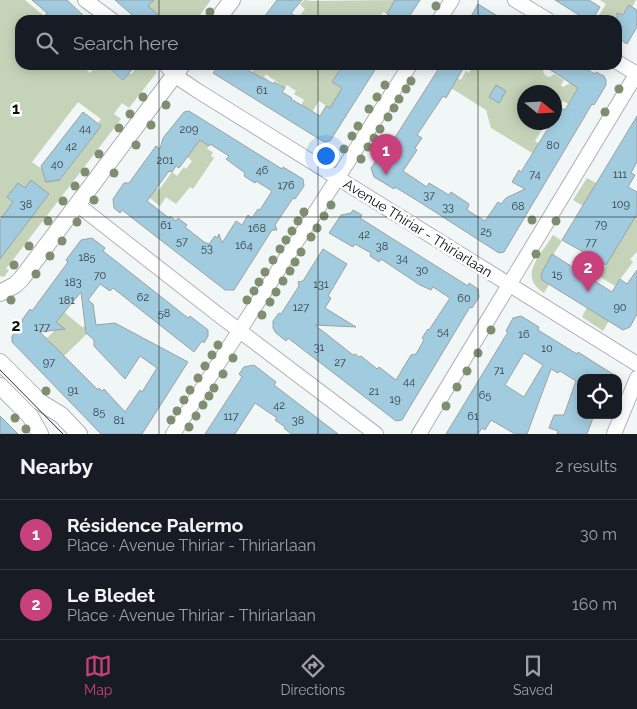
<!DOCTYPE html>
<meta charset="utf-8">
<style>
:root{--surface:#171b24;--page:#242831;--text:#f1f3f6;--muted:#9ea1a6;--line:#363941;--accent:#c9417c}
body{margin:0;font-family:Raleway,sans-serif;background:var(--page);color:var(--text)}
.controls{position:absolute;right:15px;bottom:15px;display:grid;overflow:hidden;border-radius:10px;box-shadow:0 2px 12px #0003}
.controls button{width:45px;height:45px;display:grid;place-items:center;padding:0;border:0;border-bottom:1px solid var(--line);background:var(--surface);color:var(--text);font:25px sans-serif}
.compass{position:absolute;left:517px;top:85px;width:45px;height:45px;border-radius:50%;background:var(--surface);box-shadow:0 2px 12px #0003;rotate:108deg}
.you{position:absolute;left:325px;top:155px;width:18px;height:18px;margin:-12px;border:4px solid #fff;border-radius:50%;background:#1a73e8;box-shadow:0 0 0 8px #1a73e833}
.badge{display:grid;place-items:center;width:32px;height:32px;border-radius:50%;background:var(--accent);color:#fff;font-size:16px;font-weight:700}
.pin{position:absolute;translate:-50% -41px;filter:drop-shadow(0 1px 2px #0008)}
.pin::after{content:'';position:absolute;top:26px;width:18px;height:15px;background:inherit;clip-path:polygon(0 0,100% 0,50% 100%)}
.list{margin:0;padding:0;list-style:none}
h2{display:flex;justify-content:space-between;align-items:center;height:65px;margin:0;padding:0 20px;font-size:21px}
h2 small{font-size:16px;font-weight:400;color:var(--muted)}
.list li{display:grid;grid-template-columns:32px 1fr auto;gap:15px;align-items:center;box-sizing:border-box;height:70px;padding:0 20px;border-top:1px solid var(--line)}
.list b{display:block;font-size:19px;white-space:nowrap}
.list p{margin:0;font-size:16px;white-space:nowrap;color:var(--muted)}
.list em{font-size:16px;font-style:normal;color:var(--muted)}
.icon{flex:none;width:28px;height:28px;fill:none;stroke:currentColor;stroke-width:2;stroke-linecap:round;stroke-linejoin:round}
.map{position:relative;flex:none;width:637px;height:434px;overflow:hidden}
.search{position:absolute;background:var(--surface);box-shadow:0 2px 12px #0003;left:15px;right:15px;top:15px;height:55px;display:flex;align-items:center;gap:12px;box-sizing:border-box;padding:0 18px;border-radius:15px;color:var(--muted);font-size:19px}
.sheet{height:205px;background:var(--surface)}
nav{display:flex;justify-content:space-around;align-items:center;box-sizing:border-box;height:70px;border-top:1px solid var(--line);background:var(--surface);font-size:14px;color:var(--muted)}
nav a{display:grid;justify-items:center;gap:2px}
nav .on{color:var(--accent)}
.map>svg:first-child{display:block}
</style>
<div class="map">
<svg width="637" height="434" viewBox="0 0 637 434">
<rect width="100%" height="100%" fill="#f1f6f6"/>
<g fill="#c5d4b9" fill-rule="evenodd">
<path d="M0 0H25L44 16 43 18 45 20H20V65H81L90 73 97 65H116L111 71 123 80 129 73 131 74 139 65H148L157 72 129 108 122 103 114 114 121 119 6 269 9 270 4 277 0 276V259L49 194 31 180 25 188 7 197 13 202 2 217H0ZM78 102 101 119 98 123 101 126 61 180H57L32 162Z"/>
<polygon points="148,0 211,0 196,20 136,20 151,3"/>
<polygon points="304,0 312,1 396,0 387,14 383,12 378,20 372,18 371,20 300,20 298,18 305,9 300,5"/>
<polygon points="600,0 636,0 632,7 629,5 617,23 617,20 596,20 606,4"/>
<polygon points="252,65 330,65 339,71 332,82 342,88 331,109 319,101 312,112 301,105 304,100 294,94 296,91 287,85 285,88 266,74 261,82 252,72 255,67"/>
<polygon points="473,65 526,65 530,68 532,65 545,65 543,72 546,76 550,77 554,74 564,80 561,85 563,87 570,83 584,90 579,97 574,95 568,104 563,101 557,111 561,114 554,122 554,92 524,92 524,122 546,123 535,141 543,146 537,156 491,128 486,110 451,88 455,77 461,80 466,71 469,73"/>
<polygon points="200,140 209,146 207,149 213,152 211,156 214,158 193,189 190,187 176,204 166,197 160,206 142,192 151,185 159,190 172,172 177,176 184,167 186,169 192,161 181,152 192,148 194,149"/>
<polygon points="587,178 596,183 633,221 637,214 637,252 630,259 633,262 615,286 582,266 586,260 603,270 626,232 573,200"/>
<path d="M553 235 562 241 541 274V279L549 285 544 293C517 276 541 255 553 235Z"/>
<polygon points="587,307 609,321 603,331 582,317"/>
<polygon points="64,312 82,327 96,325 62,358 54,349 55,347 47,338 55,330 53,320"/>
</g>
<g fill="#a1cbde" stroke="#9da1a3" fill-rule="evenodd">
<polygon points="32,0 67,0 88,20 41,20 47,13"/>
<polygon points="115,0 154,0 148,6 164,20 138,20"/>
<polygon points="277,0 302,0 291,13 300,20 262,20"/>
<polygon points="395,0 420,0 407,20 396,20 387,14"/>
<polygon points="555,0 589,0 600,7 592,20 587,20"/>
<polygon points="478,4 504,20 469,20"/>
<polygon points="629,5 637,10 637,27 627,44 617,38 617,33 621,27 617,25 617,13 623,15"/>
<polygon points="105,65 136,65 123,80"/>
<polygon points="219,65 240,65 263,79 264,78 273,84 274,82 285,88 282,92 292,98 291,99 320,116 326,106 330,108 342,88 332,82 343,65 378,65 330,141 324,142 213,73"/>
<polygon points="441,65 465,65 446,98 443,96 417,135 422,138 415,148 417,150 403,171 427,187 429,183 449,195 451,192 469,204 467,210 485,221 498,202 501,204 506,198 525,189 512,182 519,170 521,172 552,122 554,122 554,119 561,108 565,110 578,88 543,65 579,65 595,74 596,72 604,76 606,80 606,85 594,105 592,104 504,252 499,253 418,201 395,187 394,189 374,177 371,168 377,159 380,161"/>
<polygon points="496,85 506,91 499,103 489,97"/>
<path d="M189 111 282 169 283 167 303 179 304 186 295 199 293 198 275 225 277 230H272L234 290H225L122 210 120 213 114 208 113 199 124 183H129L156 146 160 149 163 138 184 112ZM200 140 209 146 210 144 229 156 226 159 245 173 244 176 255 183 256 181 272 191 260 210 258 209 252 218 248 215 242 225 236 221 222 243 219 234 217 238 215 236 209 244 204 242 185 227 187 225 178 218 176 221 170 216 169 218 147 201 169 171 172 172 176 166 179 168Z"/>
<polygon points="83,112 101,126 60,180 46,182 41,166"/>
<polygon points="637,116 637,162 631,173 635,175 628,187 637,192 637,214 606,265 562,240"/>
<polygon points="31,180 49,194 0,259 0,220 13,202 7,197 18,183 25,188"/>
<polygon points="353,210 362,215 360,218 393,239 468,286 469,283 478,289 479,297 472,308 470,307 402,420 396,421 288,338 286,341 276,333 273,328 273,321 279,313 281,314 299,286 298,282 303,281 323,249 347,264 328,296 331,298 325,308 356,327 315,325 353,355 355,354 359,357 361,356 377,369 379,367 396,380 411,355 416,354 424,340 422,338 428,329 429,330 450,298 433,287 431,290 420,285 381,259 379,262 370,256 371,253 355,244 353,247 329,233 341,215 351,213"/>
<path d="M92 238 105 248 103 251 131 273 188 318 190 316 208 330V336L204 343 202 341 194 352 113 288 110 291 100 284 88 300 93 304 96 325 115 323 188 362 142 434H101L12 342V336L23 321 22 320 30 309 32 311 68 262 66 260 81 240ZM81 292 86 333 94 340V346L125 379 140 356 157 368 142 392 140 390 125 412 104 389 102 391 99 388 98 390 40 332 65 329 56 322Z"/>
<polygon points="552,254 612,292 620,279 627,284 637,270 637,314 630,327 623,330 542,280 541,274"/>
<path d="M521 316 539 327 538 330 577 354 578 352 619 378H581V415H594L587 434H557L558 431 549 428 554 415H564L576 381 560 371 558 373 551 369 527 434H515L491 420 485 430 482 428 478 434H446L508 332 506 331 513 318ZM524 353 543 365 524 397 505 385Z"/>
<polygon points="254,365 276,382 274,385 338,434 291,434 284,428 285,427 275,420 277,418 255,403 235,434 205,434 242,377 239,374 244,367"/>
<polygon points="0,416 18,434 0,434"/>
</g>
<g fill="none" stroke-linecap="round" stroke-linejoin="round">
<g stroke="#afb3b3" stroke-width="16">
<g id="minor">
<polyline points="85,0 112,20"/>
<polyline points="515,0 548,20"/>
<polyline points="439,20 452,0"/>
<polyline points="617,62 637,74"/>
<polyline points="166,65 174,75 198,91 637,364"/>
<polyline points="78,205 220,316 376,434"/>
<polyline points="173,434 410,65"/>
<polyline points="419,434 637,73"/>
<polyline points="614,434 637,378"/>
</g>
</g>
<g stroke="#afb3b3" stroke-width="18">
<g id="tertiary">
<polyline points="217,20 232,0"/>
<polyline points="0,293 15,285 22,278 182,65"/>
<polyline points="0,362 40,402 61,415 79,434"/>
<polyline points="0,386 30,416 40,434"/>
</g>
</g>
<use href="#minor" stroke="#fff" stroke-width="14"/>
<use href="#tertiary" stroke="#fff" stroke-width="16"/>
<polyline stroke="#272929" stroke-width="1" points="0,370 63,434"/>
</g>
<g fill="#7f8e70">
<circle cx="436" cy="6" r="4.5"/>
<circle cx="210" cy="12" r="4.5"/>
<circle cx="411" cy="81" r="4.5"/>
<circle cx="385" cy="85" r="4.5"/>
<circle cx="406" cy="89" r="4.5"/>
<circle cx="619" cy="89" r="4.5"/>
<circle cx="143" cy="97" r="4.5"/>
<circle cx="377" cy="97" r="4.5"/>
<circle cx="399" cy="99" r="4.5"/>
<circle cx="166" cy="105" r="4.5"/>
<circle cx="394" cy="108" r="4.5"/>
<circle cx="369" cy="109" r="4.5"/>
<circle cx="605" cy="112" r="4.5"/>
<circle cx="130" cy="114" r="4.5"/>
<circle cx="388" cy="117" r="4.5"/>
<circle cx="151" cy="125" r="4.5"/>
<circle cx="358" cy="126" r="4.5"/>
<circle cx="119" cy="128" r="4.5"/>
<circle cx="380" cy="129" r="4.5"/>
<circle cx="352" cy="136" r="4.5"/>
<circle cx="374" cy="138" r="4.5"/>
<circle cx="136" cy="145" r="4.5"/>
<circle cx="368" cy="147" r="4.5"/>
<circle cx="344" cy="149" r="4.5"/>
<circle cx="99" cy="154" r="4.5"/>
<circle cx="361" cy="159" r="4.5"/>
<circle cx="85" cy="172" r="4.5"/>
<circle cx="114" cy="173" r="4.5"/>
<circle cx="75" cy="186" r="4.5"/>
<circle cx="94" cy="200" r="4.5"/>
<circle cx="63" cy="201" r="4.5"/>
<circle cx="331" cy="205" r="4.5"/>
<circle cx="304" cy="212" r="4.5"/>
<circle cx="324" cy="216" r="4.5"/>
<circle cx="532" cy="220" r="4.5"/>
<circle cx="48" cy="221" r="4.5"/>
<circle cx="298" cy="221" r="4.5"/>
<circle cx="556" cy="221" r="4.5"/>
<circle cx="77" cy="222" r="4.5"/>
<circle cx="317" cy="228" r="4.5"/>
<circle cx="292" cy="231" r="4.5"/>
<circle cx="311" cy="237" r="4.5"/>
<circle cx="286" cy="240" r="4.5"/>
<circle cx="62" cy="241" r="4.5"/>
<circle cx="29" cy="246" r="4.5"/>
<circle cx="280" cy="249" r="4.5"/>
<circle cx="301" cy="252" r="4.5"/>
<circle cx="536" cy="254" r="4.5"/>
<circle cx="50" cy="256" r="4.5"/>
<circle cx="273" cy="260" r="4.5"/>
<circle cx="295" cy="262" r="4.5"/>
<circle cx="14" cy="265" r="4.5"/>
<circle cx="290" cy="271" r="4.5"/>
<circle cx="265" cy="272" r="4.5"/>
<circle cx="36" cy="274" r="4.5"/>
<circle cx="283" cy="281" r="4.5"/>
<circle cx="259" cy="282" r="4.5"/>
<circle cx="254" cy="291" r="4.5"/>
<circle cx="276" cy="292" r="4.5"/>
<circle cx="11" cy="300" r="4.5"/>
<circle cx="247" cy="300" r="4.5"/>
<circle cx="270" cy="302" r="4.5"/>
<circle cx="262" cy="315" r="4.5"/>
<circle cx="491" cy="330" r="4.5"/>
<circle cx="218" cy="345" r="4.5"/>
<circle cx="478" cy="353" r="4.5"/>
<circle cx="212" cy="355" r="4.5"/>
<circle cx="233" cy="358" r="4.5"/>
<circle cx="205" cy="366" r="4.5"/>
<circle cx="467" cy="371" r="4.5"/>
<circle cx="223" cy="374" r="4.5"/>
<circle cx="198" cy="378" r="4.5"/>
<circle cx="457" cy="387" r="4.5"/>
<circle cx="214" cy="388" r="4.5"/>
<circle cx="190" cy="390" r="4.5"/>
<circle cx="46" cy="391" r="4.5"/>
<circle cx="209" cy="396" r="4.5"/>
<circle cx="184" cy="400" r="4.5"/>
<circle cx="203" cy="405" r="4.5"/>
<circle cx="446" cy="406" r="4.5"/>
<circle cx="177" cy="411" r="4.5"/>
<circle cx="196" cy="416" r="4.5"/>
<circle cx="15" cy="418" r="4.5"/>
<circle cx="171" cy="420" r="4.5"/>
<circle cx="189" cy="427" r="4.5"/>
<circle cx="26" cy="429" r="4.5"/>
</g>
<path fill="none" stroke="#0e1010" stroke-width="1" stroke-opacity="0.55" d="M159 0V20M318 0V20M478 0V20M159 65V434M318 65V434M478 65V434M0 217H637"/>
<g text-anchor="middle" stroke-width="5" stroke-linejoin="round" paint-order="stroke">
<g font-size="11" fill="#333f44">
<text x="262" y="94">61</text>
<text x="85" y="132">44</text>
<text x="189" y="133">209</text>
<text x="553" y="149">80</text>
<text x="71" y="150">42</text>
<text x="165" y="164">201</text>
<text x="57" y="168">40</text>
<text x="262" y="174">46</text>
<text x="535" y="178">74</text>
<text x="620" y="178">111</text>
<text x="286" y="189">176</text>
<text x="429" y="199">37</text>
<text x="26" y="208">38</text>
<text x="621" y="208">109</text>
<text x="518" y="210">68</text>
<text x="448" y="211">33</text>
<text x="601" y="228">79</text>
<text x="166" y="229">61</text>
<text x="257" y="232">168</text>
<text x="486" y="235">25</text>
<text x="364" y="238">42</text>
<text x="182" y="245">57</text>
<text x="591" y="246">77</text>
<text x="244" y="249">164</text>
<text x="382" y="250">38</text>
<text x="207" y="252">53</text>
<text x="87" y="261">185</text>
<text x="402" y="262">34</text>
<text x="422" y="274">30</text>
<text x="557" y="278">15</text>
<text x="100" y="279">70</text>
<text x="73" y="286">183</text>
<text x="321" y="288">131</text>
<text x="143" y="301">62</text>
<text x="464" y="302">60</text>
<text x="67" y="304">181</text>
<text x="301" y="311">127</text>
<text x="620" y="311">90</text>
<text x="164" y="317">58</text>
<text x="42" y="331">177</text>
<text x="443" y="335">54</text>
<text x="524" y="338">16</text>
<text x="319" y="351">31</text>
<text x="547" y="352">10</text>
<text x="49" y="366">97</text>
<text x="340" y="366">27</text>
<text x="499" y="374">71</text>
<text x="409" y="385">44</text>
<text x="73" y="394">91</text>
<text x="374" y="395">21</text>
<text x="485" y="399">65</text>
<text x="395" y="403">19</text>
<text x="279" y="409">42</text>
<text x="99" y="416">85</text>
<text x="231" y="420">117</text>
<text x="473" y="420">61</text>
<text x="119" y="424">81</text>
<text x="298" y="424">38</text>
</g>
<g font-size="14" fill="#0e1010" stroke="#fff">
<text transform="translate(418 228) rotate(32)" y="5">Avenue Thiriar - Thiriarlaan</text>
</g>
</g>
<g font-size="16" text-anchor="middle" font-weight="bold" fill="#0e1010" stroke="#fff" stroke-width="5" stroke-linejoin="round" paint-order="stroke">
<text x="16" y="114">1</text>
<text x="16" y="331">2</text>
</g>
</svg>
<div class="controls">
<button><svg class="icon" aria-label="locate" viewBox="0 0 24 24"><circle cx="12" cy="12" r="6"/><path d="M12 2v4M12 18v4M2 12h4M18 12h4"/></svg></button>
</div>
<svg class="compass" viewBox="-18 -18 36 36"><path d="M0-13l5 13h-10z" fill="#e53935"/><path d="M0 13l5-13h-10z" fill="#9ea1a6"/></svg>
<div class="you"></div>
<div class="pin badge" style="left:386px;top:175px">1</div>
<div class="pin badge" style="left:588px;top:292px">2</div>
<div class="search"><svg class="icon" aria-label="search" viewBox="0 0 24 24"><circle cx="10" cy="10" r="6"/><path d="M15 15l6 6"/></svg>Search here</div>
</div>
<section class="sheet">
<h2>Nearby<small>2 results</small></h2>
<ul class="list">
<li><span class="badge">1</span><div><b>Résidence Palermo</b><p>Place · Avenue Thiriar - Thiriarlaan</p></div><em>30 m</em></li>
<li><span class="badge">2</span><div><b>Le Bledet</b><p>Place · Avenue Thiriar - Thiriarlaan</p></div><em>160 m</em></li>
</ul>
</section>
<nav>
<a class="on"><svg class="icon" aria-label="map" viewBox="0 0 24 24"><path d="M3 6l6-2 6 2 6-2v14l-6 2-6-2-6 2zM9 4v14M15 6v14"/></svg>Map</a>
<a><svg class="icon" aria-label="directions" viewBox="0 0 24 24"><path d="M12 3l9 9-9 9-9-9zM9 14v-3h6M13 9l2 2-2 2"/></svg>Directions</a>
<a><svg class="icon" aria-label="saved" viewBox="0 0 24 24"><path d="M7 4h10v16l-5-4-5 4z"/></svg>Saved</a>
</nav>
